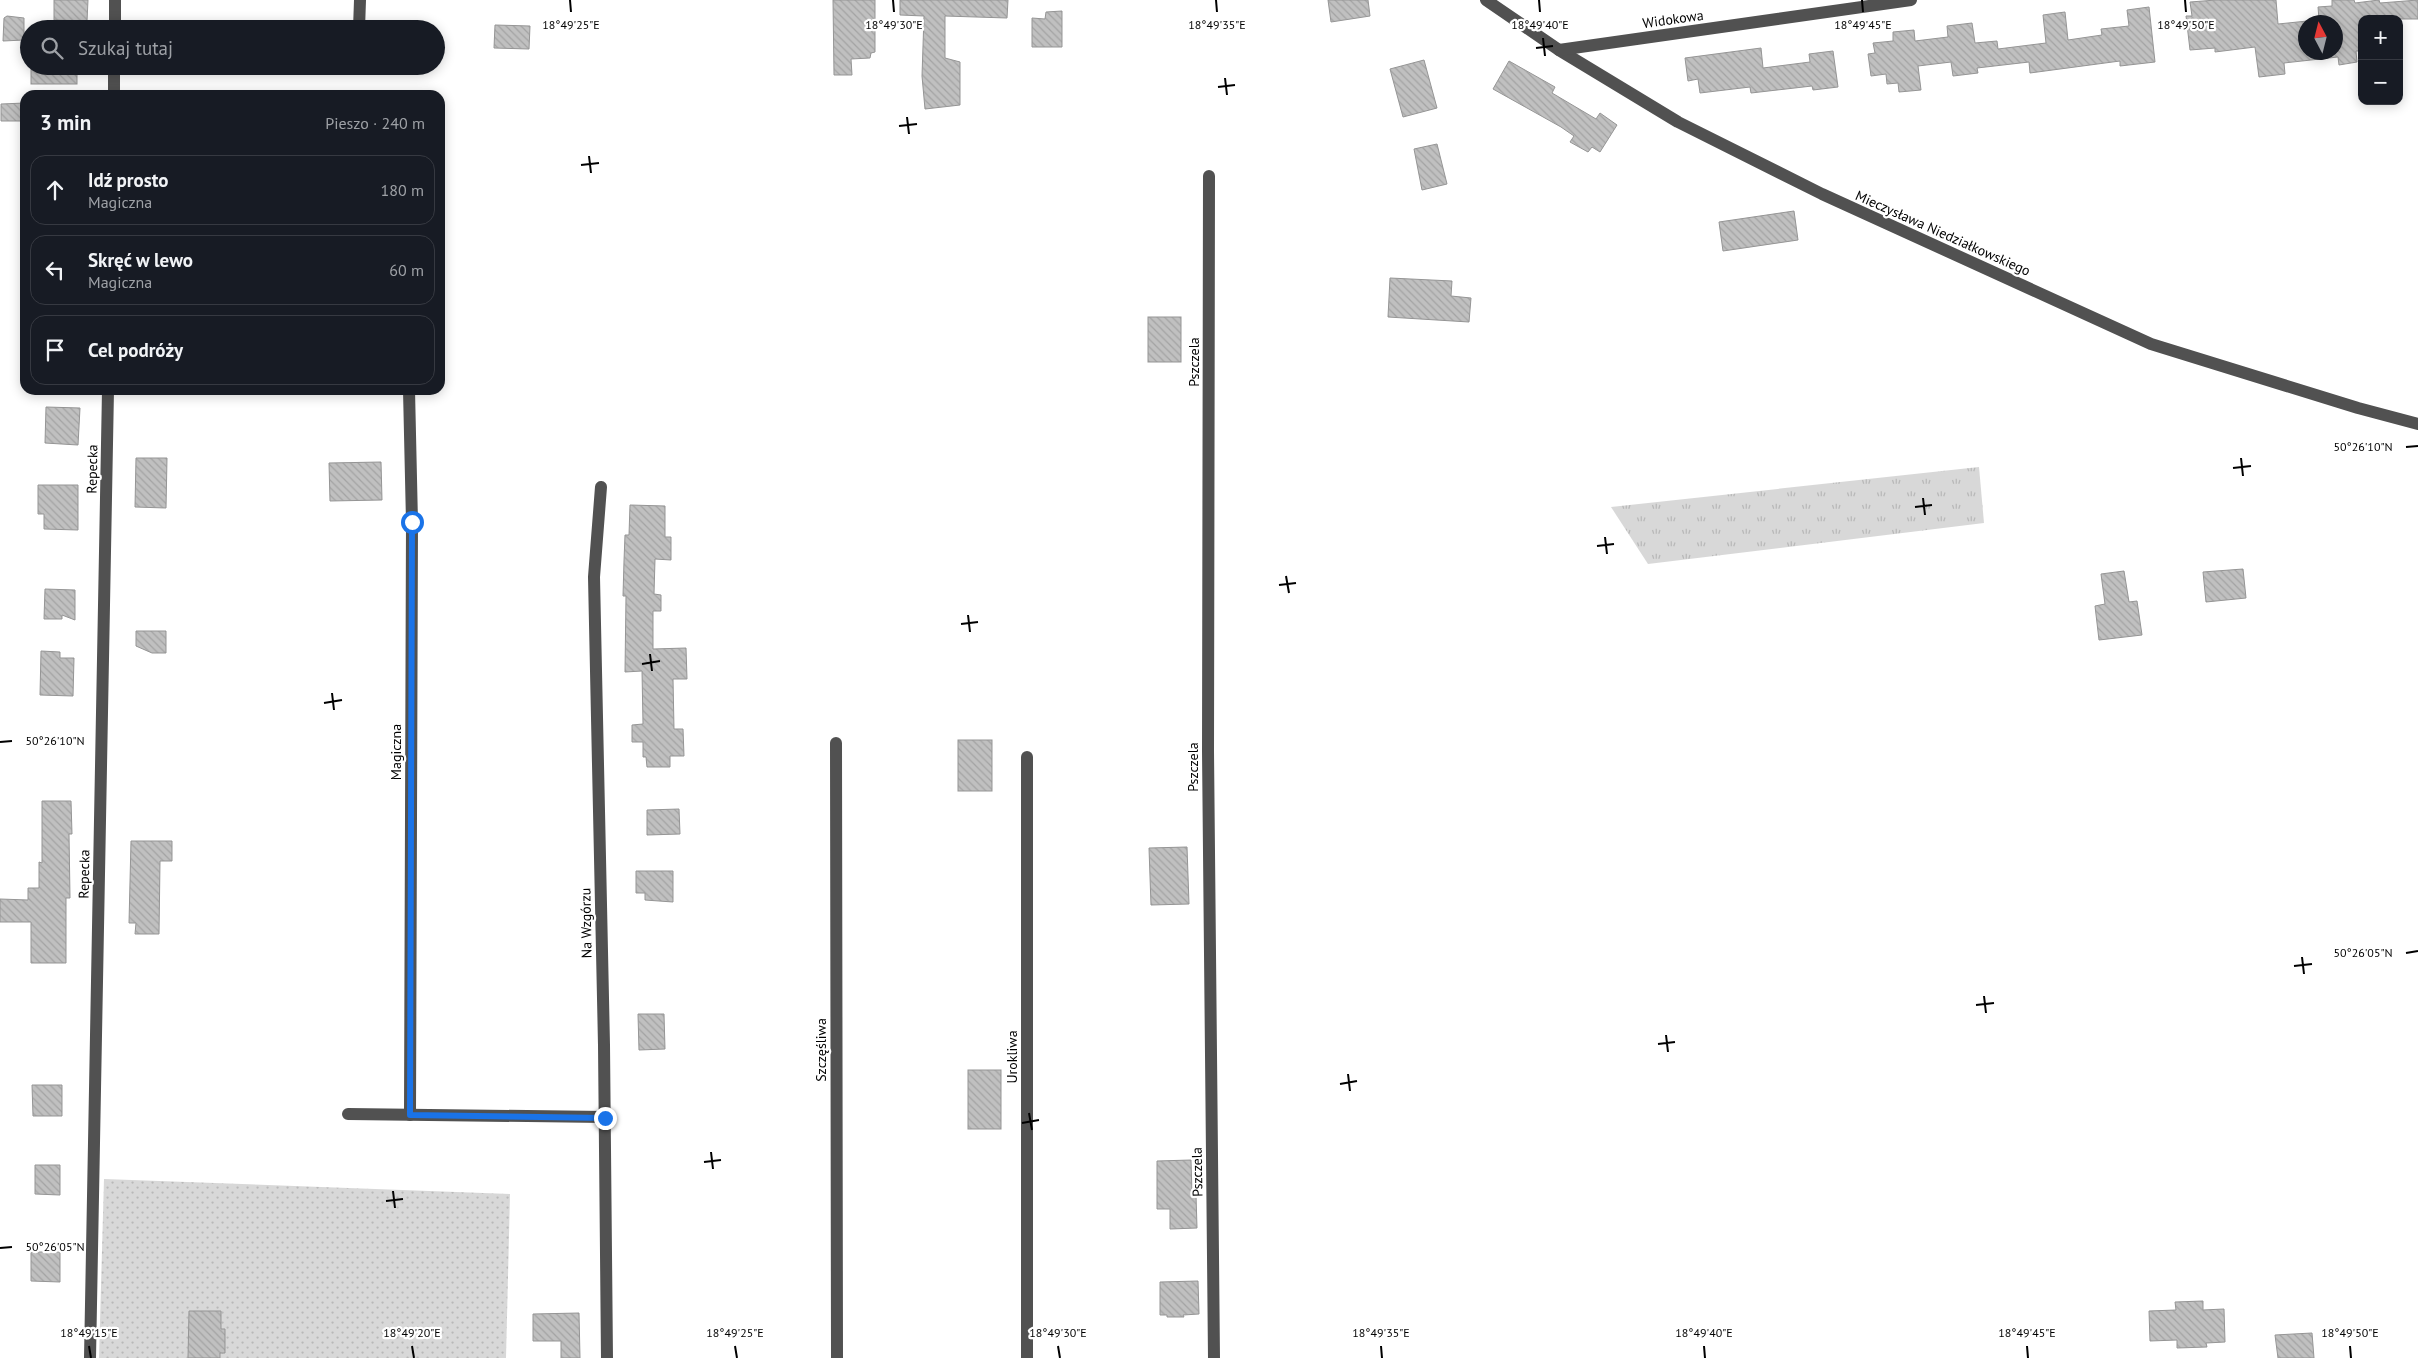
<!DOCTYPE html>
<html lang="pl">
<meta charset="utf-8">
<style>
:root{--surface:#171b24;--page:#242831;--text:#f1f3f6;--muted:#9ea1a6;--line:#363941}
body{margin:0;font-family:"PT Sans",sans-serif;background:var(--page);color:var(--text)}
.controls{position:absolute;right:15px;top:15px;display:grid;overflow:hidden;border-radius:10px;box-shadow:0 2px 12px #0003}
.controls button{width:45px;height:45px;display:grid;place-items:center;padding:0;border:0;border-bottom:1px solid var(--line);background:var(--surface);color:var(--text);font:25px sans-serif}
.compass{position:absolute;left:2298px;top:15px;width:45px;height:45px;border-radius:50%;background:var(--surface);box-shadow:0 2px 12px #0003;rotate:353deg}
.stop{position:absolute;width:15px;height:15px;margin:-11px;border:4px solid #1a73e8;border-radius:50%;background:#fff}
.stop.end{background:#1a73e8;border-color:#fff;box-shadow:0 1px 5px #0008}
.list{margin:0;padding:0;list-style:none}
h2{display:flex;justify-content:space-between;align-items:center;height:65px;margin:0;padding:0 20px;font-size:21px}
h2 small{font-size:16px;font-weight:400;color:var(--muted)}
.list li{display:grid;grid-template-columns:32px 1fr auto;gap:15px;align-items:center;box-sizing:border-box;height:70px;margin:0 10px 10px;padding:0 10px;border:1px solid var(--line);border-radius:15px}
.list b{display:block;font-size:19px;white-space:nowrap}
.list p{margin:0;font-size:16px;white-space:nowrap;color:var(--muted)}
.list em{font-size:16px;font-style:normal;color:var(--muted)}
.icon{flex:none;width:28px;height:28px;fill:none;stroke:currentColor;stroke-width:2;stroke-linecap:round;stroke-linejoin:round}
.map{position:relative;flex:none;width:2418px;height:1358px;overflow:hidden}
.search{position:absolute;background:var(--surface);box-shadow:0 2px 12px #0003;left:20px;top:20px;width:425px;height:55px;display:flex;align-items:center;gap:12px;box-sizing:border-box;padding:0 18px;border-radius:28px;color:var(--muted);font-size:19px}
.panel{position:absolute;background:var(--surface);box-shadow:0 2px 12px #0003;left:20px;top:90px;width:425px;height:305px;border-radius:15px}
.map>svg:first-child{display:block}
</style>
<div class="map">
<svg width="2418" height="1358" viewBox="0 0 2418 1358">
<defs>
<pattern id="grass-tufts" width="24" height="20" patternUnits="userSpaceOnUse" patternTransform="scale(1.25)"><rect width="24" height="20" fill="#d8d8d8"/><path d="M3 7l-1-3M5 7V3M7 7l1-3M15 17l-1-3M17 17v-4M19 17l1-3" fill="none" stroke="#b8b8b8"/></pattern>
<pattern id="park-dots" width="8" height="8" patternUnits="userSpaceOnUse" patternTransform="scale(1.25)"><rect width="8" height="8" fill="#d8d8d8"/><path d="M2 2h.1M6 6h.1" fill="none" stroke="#b8b8b8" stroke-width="1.8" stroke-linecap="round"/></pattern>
<pattern id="building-back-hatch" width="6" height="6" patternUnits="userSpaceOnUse" patternTransform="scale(1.25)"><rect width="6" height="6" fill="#c0c0c0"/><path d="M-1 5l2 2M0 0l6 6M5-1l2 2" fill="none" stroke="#a3a3a3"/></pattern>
</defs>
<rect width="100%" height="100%" fill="#fff"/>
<polygon fill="url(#grass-tufts)" points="1979,467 1984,523 1648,564 1611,507"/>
<polygon fill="url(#park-dots)" points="104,1179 510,1194 506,1358 99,1358"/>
<g fill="url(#building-back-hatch)" stroke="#959595" fill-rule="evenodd">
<polygon points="54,0 88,0 87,21 54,20"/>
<polygon points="833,0 875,0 875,52 871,53 870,58 851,59 852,75 834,75"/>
<polygon points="900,0 1008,0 1007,18 945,16 945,58 960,62 960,105 925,109 922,76 924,16 900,15"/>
<polygon points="1328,0 1368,0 1370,16 1331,22"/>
<path d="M2216 0H2276L2278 24 2327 19H2319L2318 7 2332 6V0H2354L2355 3 2379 0 2380 3 2418 0V19H2362V51H2356L2357 62 2339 65 2338 57 2284 63 2285 74 2259 77 2255 47 2215 52V48L2190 50 2186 16H2192L2190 2ZM2306 22H2336V52H2306Z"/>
<polygon points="2149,7 2155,62 2120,66 2120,61 2030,73 2029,62 1977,68 1978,73 1953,76 1951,62 1918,66 1921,90 1899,92 1898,83 1887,84 1886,74 1871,76 1868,54 1875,53 1873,43 1893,41 1893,32 1914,30 1915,41 1948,37 1947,26 1972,23 1975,43 1997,41 1998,49 2046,43 2043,15 2065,12 2068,40 2102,35 2101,29 2129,26 2127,10"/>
<polygon points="1062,11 1062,47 1032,47 1032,18 1045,19 1046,12"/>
<polygon points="7,16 24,18 24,40 3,41 4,18"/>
<polygon points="495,25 530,26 529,49 494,48"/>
<polygon points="1761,48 1763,68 1810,62 1809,54 1833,51 1838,87 1813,90 1812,86 1751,93 1750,87 1700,93 1698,79 1688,81 1685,58"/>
<polygon points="1424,60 1437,108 1403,117 1390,69"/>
<polygon points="1509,61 1555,87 1552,93 1596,119 1600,113 1617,125 1600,152 1592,147 1588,152 1570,142 1574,136 1561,127 1493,89"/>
<rect x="31" y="66" width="46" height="18"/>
<polygon points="25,103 25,121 1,121 1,104"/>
<polygon points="1437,144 1447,184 1422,190 1414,149"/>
<polygon points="1794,211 1798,240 1723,251 1719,222"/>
<polygon points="1390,278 1452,281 1451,296 1471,298 1469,322 1388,317"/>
<rect x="1148" y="317" width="33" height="45"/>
<polygon points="46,407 80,408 78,445 45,443"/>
<polygon points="136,458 167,458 166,508 135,507"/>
<polygon points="381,462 382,500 330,501 329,463"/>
<polygon points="38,485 78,485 78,530 44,529 44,514 38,514"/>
<polygon points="630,505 665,506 665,537 671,537 671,560 655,559 654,594 661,595 661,611 653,611 653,649 686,648 687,679 673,679 674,729 683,729 684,756 670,756 670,767 647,767 646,757 643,757 643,742 632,742 632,725 643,724 642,671 625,672 626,596 623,596 624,561 625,535 629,535"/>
<polygon points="2243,569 2246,598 2206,602 2203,572"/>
<polygon points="2124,571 2129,602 2137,601 2142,635 2099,640 2095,606 2105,604 2101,574"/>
<polygon points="45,589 75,590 75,620 62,615 62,619 44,619"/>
<polygon points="136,631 166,631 166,653 152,653 136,646"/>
<polygon points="41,651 60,652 60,658 74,658 73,696 40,695"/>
<rect x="958" y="740" width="34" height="51"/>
<polygon points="42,801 71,801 72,834 69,834 70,898 66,898 66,963 31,963 31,922 0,922 0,899 28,900 28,888 39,888 39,862 42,863"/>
<polygon points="679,809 680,834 647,835 647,810"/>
<polygon points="131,841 172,841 172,861 160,861 159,934 135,934 136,923 129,923"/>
<polygon points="1187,847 1189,904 1151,905 1149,848"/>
<polygon points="636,871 673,871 673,902 645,900 645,893 636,893"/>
<polygon points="638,1014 664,1014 665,1049 639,1050"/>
<rect x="968" y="1070" width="33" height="59"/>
<polygon points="32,1085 62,1085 62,1116 33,1116"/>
<polygon points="1191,1160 1192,1195 1196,1195 1197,1228 1170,1229 1170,1209 1157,1209 1157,1161"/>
<polygon points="35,1165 60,1165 60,1195 35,1194"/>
<polygon points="31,1252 60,1252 60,1282 31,1281"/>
<polygon points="1198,1281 1199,1314 1183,1315 1184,1317 1167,1317 1167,1315 1160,1315 1160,1282"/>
<polygon points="2203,1301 2203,1310 2224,1309 2225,1342 2206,1343 2207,1347 2177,1348 2177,1340 2150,1341 2149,1311 2176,1310 2175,1302"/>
<polygon points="189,1311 221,1311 221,1329 225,1329 225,1353 220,1353 220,1358 188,1358"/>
<polygon points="579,1313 580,1358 561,1358 561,1341 533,1341 533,1314"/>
<polygon points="2312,1333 2314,1358 2278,1358 2275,1335"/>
</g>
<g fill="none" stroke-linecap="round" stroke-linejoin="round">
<g stroke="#515151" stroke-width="12">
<polyline points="1486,0 1559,50 1678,122 1822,194 2151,344 2358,408 2418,424"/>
<polyline points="115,29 115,0"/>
<polyline points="359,29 360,0"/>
<polyline points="1559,50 1911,0"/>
<polyline points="114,95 114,66"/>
<polyline points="1209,176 1208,751 1214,1358"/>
<polyline points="409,390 412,522 410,1115"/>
<polyline points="601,487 594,577 604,1045 607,1358"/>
<polyline points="836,743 837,1358"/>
<polyline points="348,1114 605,1117"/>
<polyline points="90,1358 108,390"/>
<polyline points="1027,1358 1027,757"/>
</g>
</g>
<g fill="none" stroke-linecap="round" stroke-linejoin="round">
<polyline stroke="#1a73e8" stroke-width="6" points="412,522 410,1115 605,1118"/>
</g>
<path fill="none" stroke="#000" stroke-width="2" d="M570 0 571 12M893 0 894 12M1216 0 1217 12M1539 0 1540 12M1862 0 1863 12M2185 0 2186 12M1543 38 1545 56M1536 48 1553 46M1225 78 1227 95M1218 87 1235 85M907 117 909 134M899 126 917 124M589 156 591 173M581 165 599 163M2406 447 2418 446M2241 458 2243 476M2233 468 2251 466M1923 498 1925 515M1915 507 1932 505M1605 537 1607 554M1597 546 1614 544M1286 576 1289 593M1279 585 1296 583M968 615 970 632M961 624 978 622M650 654 652 671M642 664 660 661M332 693 334 710M324 703 342 700M0 742 12 741M2406 953 2418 951M2302 957 2304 974M2294 966 2312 964M1984 996 1986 1013M1976 1005 1994 1003M1666 1035 1668 1052M1658 1044 1675 1042M1348 1074 1350 1091M1340 1084 1357 1081M1029 1113 1032 1130M1022 1123 1039 1120M711 1152 713 1169M704 1162 721 1160M393 1191 395 1208M386 1201 403 1199M0 1248 12 1247M89 1346 91 1358M412 1346 414 1358M735 1346 737 1358M1058 1346 1060 1358M1381 1346 1382 1358M1704 1346 1705 1358M2027 1346 2028 1358M2350 1346 2351 1358"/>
<g text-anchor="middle" stroke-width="4.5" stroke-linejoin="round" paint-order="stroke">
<g font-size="14" fill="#000" stroke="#fff">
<text transform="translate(1673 19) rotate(-8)" y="5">Widokowa</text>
<text transform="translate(1943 233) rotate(24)" y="5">Mieczysława Niedziałkowskiego</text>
<text transform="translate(1194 362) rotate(-90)" y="5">Pszczela</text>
<text transform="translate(92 469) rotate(-89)" y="5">Repecka</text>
<text transform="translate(396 752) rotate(-90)" y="5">Magiczna</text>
<text transform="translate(1193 767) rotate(-90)" y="5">Pszczela</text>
<text transform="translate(84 874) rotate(-89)" y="5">Repecka</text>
<text transform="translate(586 923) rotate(-91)" y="5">Na Wzgórzu</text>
<text transform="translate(821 1050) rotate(-90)" y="5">Szczęśliwa</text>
<text transform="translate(1012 1057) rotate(-90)" y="5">Urokliwa</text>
<text transform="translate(1197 1172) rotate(-91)" y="5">Pszczela</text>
</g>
</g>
<g font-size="12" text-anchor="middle" fill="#000" stroke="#fff" stroke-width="4.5" stroke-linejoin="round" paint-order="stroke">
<text x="571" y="29">18°49'25"E</text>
<text x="894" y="29">18°49'30"E</text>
<text x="1217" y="29">18°49'35"E</text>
<text x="1540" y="29">18°49'40"E</text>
<text x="1863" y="29">18°49'45"E</text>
<text x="2186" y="29">18°49'50"E</text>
<text x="2363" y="451">50°26'10"N</text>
<text x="55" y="745">50°26'10"N</text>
<text x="2363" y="957">50°26'05"N</text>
<text x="55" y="1251">50°26'05"N</text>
<text x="89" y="1337">18°49'15"E</text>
<text x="412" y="1337">18°49'20"E</text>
<text x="735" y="1337">18°49'25"E</text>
<text x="1058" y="1337">18°49'30"E</text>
<text x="1381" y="1337">18°49'35"E</text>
<text x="1704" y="1337">18°49'40"E</text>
<text x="2027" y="1337">18°49'45"E</text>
<text x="2350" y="1337">18°49'50"E</text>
</g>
</svg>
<div class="controls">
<button>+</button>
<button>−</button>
</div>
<svg class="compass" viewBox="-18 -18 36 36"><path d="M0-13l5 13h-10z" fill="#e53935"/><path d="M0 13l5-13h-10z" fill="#9ea1a6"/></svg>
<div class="stop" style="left:412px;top:522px"></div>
<div class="stop end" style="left:605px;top:1118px"></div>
<div class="search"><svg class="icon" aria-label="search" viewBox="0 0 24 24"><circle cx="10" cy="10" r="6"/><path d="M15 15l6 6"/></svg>Szukaj tutaj</div>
<section class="panel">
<h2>3 min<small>Pieszo · 240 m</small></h2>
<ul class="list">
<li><svg class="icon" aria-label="ahead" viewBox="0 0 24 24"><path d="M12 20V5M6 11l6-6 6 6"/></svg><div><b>Idź prosto</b><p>Magiczna</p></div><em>180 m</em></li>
<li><svg class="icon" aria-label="left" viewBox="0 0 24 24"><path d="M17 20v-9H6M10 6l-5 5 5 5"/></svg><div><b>Skręć w lewo</b><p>Magiczna</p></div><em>60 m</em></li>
<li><svg class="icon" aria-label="arrive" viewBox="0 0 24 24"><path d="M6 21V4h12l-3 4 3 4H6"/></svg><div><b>Cel podróży</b></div></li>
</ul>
</section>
</div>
